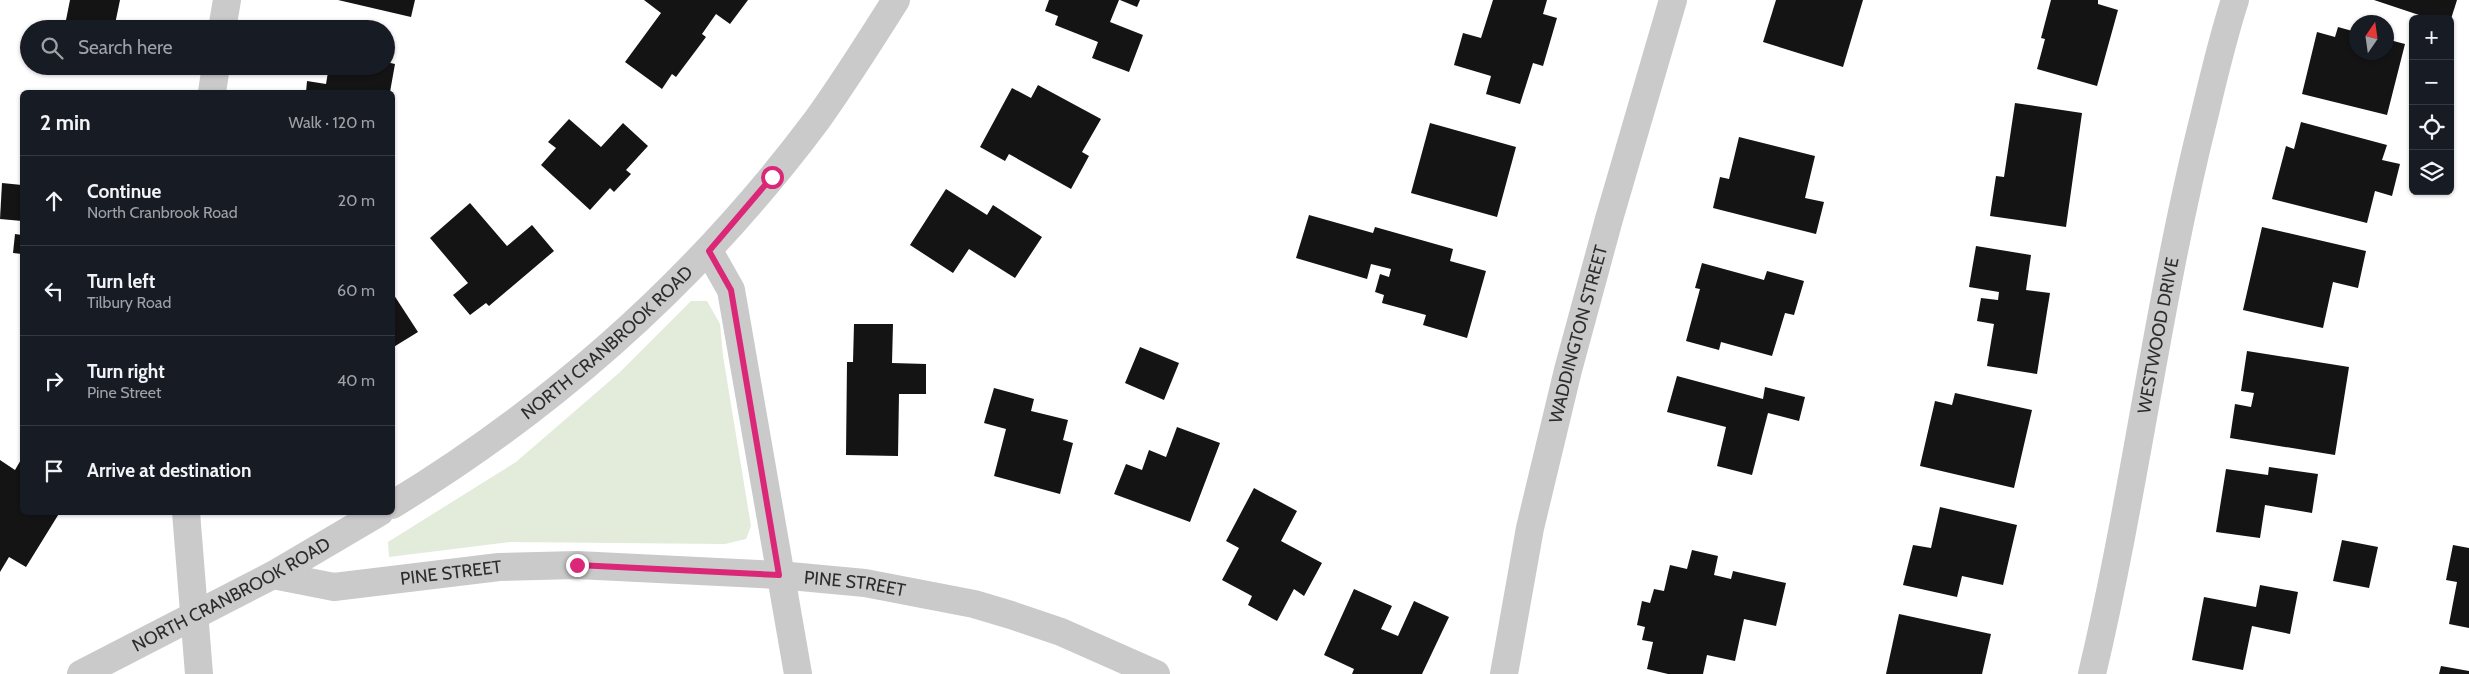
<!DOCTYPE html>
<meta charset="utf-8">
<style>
:root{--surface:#171b24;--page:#20242c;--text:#f1f3f6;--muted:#9ea1a6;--line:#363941}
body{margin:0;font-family:Cabin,sans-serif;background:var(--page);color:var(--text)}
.controls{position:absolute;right:15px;top:15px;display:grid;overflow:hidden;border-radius:8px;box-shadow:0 1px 4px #0004}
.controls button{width:45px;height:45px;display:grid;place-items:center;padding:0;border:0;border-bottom:1px solid var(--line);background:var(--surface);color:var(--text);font:25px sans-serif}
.compass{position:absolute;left:2349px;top:15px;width:45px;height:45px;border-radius:50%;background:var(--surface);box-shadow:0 1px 4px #0004;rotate:13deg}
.stop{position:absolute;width:15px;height:15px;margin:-11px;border:4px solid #db2777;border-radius:50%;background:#fff}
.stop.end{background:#db2777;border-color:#fff;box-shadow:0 1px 5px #0008}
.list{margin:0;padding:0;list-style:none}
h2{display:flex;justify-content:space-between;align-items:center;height:65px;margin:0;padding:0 20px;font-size:21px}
h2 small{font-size:16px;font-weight:400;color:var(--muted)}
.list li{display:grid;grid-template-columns:32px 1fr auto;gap:15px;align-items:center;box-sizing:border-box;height:90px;padding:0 20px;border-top:1px solid var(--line)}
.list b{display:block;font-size:19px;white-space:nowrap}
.list p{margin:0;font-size:16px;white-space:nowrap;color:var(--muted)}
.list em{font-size:16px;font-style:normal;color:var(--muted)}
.icon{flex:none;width:28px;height:28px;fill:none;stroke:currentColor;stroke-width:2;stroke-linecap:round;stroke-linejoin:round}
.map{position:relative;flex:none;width:2469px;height:674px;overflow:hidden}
.search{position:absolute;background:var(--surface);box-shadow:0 1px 4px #0004;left:20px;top:20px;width:375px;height:55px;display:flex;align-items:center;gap:12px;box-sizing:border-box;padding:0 18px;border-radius:28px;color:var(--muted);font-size:19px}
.panel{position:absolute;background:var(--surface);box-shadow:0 1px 4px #0004;left:20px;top:90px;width:375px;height:425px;border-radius:8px}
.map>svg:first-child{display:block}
</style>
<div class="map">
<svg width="2469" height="674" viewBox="0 0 2469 674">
<rect width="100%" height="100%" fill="#fff"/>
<polygon fill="#e3ebda" points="691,301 707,301 720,324 723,356 751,526 746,539 725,544 511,542 389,557 388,542 516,462 619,373"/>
<g fill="#141414">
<polygon points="70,0 120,0 114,29 73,29 65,25"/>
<polygon points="338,0 415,0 411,17"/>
<polygon points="644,0 748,0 730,24 716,14 702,34 706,37 676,77 672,74 662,89 625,62 661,13"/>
<polygon points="1049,0 1119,0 1110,22 1143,35 1129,72 1092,58 1098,42 1055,25 1058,16 1045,11"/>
<polygon points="1120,0 1140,0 1137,7"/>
<polygon points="1493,0 1547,0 1543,14 1557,18 1543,66 1533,63 1520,104 1486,94 1491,76 1454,65 1463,33 1481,38"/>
<polygon points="1776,0 1863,0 1843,67 1763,42"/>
<polygon points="2051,0 2098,0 2098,4 2118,10 2097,86 2037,69 2045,39 2041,38"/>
<polygon points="2374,0 2457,0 2451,19 2431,19"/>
<polygon points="2338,27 2356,32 2356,52 2386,52 2386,39 2405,44 2387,115 2302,94 2317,32 2335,37"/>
<polygon points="386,62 395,64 390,92 306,92 307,81 326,84 329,66 386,66"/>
<polygon points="1038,85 1101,119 1082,152 1089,156 1071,189 1009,154 1005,161 980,147 1012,88 1031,98"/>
<polygon points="2015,103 2082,113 2066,227 1990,216 1996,176 2004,177"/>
<polygon points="569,119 601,147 623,123 648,146 626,170 631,174 614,192 610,188 590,210 541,165 556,148 548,142"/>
<polygon points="2301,122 2387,145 2382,160 2400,164 2392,196 2375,191 2367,223 2272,199 2286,146 2294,149"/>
<polygon points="1430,123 1516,147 1497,217 1411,193"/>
<polygon points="1739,137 1815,156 1805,198 1824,202 1816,234 1713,208 1720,177 1729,179"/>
<polygon points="2,183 22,185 22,221 0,219"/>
<polygon points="946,189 987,215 993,205 1042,237 1015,278 969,249 953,273 910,245"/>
<polygon points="470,203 507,246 532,225 554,251 489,306 486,303 470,315 453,295 468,283 430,238"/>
<polygon points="1309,215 1373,233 1375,227 1453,249 1450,261 1486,271 1467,338 1423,325 1426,315 1382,303 1384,295 1375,292 1380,274 1389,277 1391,269 1371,264 1367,279 1296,258"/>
<polygon points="2262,227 2366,251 2358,288 2333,282 2323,328 2243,310"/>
<polygon points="15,234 22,235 22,254 13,253"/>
<polygon points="1976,246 2031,255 2026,290 2050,293 2037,374 1987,366 1994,324 1977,321 1981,298 1998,300 1999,292 1969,287"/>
<polygon points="1702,263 1764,280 1767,271 1804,281 1794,315 1785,313 1772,356 1721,342 1719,350 1686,341 1700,289 1695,288"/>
<polygon points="392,292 418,332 392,348"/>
<polygon points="854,324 893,324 892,363 926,364 926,394 899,394 898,456 846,455 847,362 853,362"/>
<polygon points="1140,347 1179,363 1164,400 1125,383"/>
<polygon points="2247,351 2349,367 2335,455 2230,438 2235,404 2251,407 2254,393 2241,391"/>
<polygon points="1677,376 1763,399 1765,387 1805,397 1799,421 1768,413 1752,475 1717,466 1726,427 1667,412"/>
<polygon points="994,388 1034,399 1031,411 1068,420 1063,440 1073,443 1060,494 994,476 1006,429 984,423"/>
<polygon points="1955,393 2032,410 2014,488 1920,466 1935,401 1952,405"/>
<polygon points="1177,427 1220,443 1190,522 1114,494 1126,464 1142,470 1149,450 1166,457"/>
<polygon points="22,458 22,512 60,512 26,567 9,557 0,572 0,460 15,470"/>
<polygon points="2269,467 2318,474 2312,513 2265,505 2260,538 2216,532 2226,469 2268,475"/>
<polygon points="1254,488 1297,511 1281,541 1322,563 1304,596 1294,589 1277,621 1248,605 1252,596 1222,580 1239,548 1226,541"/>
<polygon points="1940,507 2017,525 2003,585 1962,576 1957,597 1903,585 1913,545 1931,548"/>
<polygon points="2342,540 2378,547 2369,588 2333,581"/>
<polygon points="2453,545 2469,548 2469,628 2449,624 2457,582 2446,580"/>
<polygon points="1692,550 1718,556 1714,575 1731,579 1733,571 1786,583 1776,626 1744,619 1735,661 1707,655 1703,674 1668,674 1647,669 1653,642 1642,640 1645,627 1637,625 1642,601 1650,603 1654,589 1664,591 1670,565 1687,569"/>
<polygon points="2260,585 2298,592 2290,634 2252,626 2243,670 2192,660 2204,597 2256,607"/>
<polygon points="1354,589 1392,606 1381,629 1398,636 1414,601 1449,617 1422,674 1352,674 1354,669 1324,655"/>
<polygon points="1899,614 1991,634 1982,674 1886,674"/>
<polygon points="2441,666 2469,671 2469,674 2439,674"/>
</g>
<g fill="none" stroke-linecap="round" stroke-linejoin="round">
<g stroke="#cacaca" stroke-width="28">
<polyline points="222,29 227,0"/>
<polyline points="212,92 216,66"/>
<polyline points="709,251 731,290 798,674"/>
<polyline points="186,512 199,674"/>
<path id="s1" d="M273 575 334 587 499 567 577 565 779 575 865 583 974 604 1011 615 1061 632 1156 674"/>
<path id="s2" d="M1504 674 1530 528 1568 370 1609 219 1673 0"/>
<path id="s3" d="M2092 674C2136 488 2158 298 2205 113 2214 75 2223 37 2235 0"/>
</g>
<g stroke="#cacaca" stroke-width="28">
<path id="s4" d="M392 505C558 404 701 275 817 120 845 81 870 41 896 0"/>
<path id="s5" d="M81 674 273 575 380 512"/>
</g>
</g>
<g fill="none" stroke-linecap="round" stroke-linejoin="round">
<polyline stroke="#db2777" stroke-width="6" points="577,565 779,575 731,290 709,251 772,177"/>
</g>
<g text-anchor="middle" stroke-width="5" stroke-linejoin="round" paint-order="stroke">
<g font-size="18" fill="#2d2d2d" stroke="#fff">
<text dy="6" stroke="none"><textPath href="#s2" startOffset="348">WADDINGTON STREET</textPath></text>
<text dy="6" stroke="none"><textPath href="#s3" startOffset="345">WESTWOOD DRIVE</textPath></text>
<text dy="6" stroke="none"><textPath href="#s4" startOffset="270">NORTH CRANBROOK ROAD</textPath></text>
<text dy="6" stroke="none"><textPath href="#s1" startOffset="180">PINE STREET</textPath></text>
<text dy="6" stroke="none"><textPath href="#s1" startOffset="585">PINE STREET</textPath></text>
<text dy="6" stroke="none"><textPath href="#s5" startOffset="170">NORTH CRANBROOK ROAD</textPath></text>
</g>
</g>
</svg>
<div class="controls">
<button>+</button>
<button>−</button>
<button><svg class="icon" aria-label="locate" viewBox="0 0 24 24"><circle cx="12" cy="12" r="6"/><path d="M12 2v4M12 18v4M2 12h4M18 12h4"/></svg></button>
<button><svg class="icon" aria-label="layers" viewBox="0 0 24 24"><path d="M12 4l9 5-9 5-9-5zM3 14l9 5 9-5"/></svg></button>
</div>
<svg class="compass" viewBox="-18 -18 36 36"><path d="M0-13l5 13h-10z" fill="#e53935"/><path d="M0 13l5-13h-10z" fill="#9ea1a6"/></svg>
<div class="stop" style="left:772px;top:177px"></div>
<div class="stop end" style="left:577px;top:565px"></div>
<div class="search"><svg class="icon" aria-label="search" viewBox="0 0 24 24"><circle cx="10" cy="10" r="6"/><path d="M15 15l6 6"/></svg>Search here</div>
<section class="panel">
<h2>2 min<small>Walk · 120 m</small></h2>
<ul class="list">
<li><svg class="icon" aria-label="ahead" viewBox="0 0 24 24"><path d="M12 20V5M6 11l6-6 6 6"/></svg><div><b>Continue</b><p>North Cranbrook Road</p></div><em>20 m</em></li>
<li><svg class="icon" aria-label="left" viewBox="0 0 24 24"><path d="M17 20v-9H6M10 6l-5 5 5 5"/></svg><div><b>Turn left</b><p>Tilbury Road</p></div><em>60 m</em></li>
<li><svg class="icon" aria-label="right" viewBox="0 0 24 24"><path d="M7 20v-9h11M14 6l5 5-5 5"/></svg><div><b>Turn right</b><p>Pine Street</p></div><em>40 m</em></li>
<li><svg class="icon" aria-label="arrive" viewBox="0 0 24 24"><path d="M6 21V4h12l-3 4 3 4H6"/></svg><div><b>Arrive at destination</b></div></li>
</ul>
</section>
</div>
